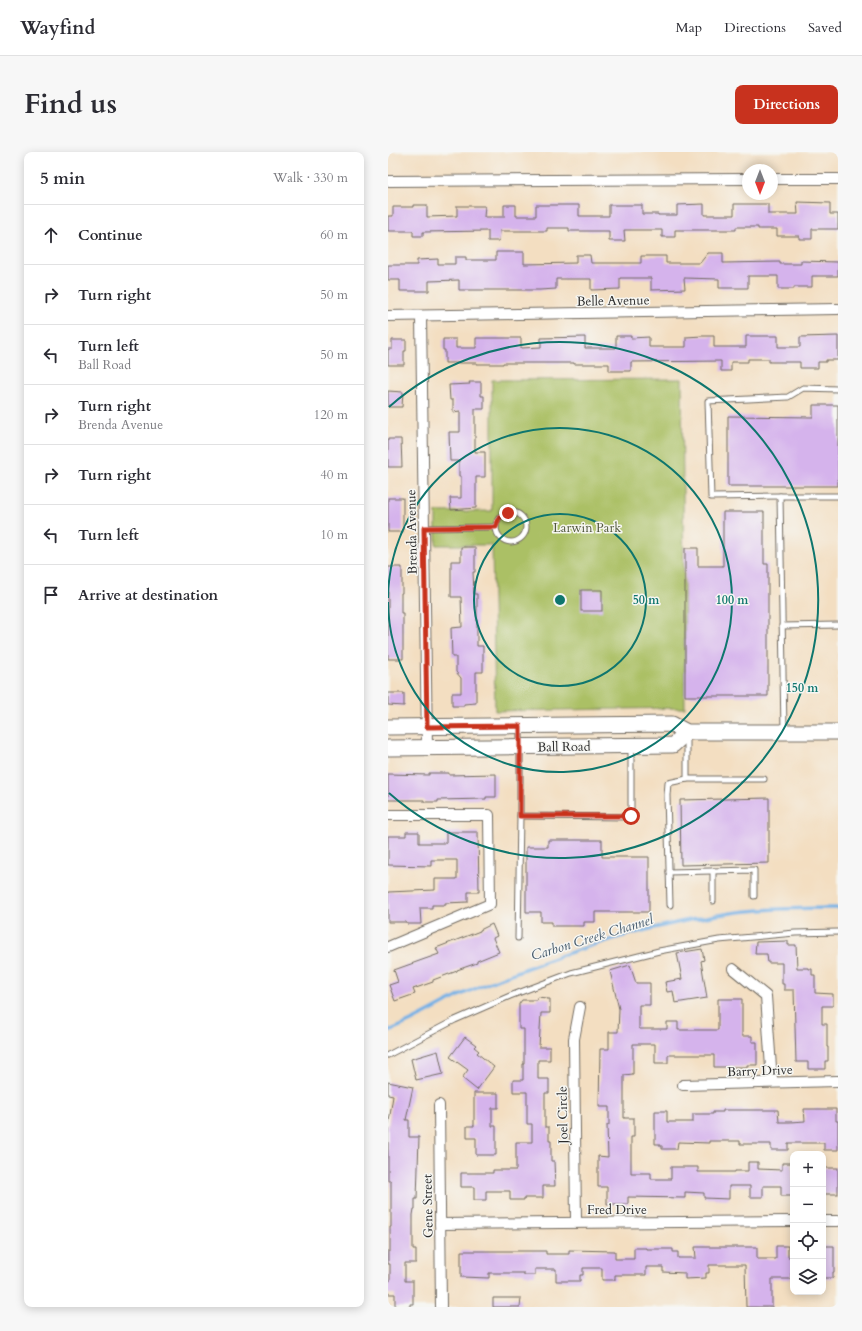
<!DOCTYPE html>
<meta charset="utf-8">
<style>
:root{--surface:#fff;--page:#f7f7f7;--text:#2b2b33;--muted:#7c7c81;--line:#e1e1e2;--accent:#c8321e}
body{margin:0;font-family:Cardo,serif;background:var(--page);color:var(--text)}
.controls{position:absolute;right:12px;bottom:12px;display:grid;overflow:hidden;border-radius:8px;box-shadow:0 2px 10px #0003}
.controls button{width:36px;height:36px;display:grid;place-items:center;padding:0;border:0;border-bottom:1px solid var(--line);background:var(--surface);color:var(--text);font:20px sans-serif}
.compass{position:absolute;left:354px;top:12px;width:36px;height:36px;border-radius:50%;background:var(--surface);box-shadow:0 2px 10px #0003;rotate:180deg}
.stop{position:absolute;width:12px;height:12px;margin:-9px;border:3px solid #c8321e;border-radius:50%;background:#fff}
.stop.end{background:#c8321e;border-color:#fff;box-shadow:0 1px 4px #0008}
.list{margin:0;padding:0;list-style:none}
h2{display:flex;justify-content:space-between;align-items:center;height:52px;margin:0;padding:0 16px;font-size:17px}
h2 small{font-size:13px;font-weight:400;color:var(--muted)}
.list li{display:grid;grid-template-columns:26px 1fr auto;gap:12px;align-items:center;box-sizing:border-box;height:60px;padding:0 16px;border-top:1px solid var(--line)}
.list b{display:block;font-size:15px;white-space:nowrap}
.list p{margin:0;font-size:13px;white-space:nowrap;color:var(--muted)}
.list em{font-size:13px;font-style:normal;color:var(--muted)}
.icon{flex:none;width:22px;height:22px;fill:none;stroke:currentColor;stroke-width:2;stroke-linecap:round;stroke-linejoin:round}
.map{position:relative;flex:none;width:450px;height:1155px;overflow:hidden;border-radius:8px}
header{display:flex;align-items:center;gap:24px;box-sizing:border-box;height:56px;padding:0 20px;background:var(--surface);border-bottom:1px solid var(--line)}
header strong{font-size:19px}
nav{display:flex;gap:22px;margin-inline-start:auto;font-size:14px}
.intro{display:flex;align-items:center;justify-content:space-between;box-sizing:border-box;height:96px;padding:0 24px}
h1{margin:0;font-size:28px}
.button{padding:10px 18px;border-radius:8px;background:var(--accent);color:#fff;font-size:14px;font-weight:700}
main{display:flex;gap:24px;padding:0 24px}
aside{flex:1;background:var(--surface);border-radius:8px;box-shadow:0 2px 10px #0003}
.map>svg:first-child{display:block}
</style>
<header>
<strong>Wayfind</strong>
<nav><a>Map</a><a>Directions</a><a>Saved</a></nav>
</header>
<div class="intro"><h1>Find us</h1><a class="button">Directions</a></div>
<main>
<aside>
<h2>5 min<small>Walk · 330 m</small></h2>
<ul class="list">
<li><svg class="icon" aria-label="ahead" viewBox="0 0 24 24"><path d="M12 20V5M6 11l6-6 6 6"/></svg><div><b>Continue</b></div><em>60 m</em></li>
<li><svg class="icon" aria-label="right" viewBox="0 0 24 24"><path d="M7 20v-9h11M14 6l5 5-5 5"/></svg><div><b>Turn right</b></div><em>50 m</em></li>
<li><svg class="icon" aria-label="left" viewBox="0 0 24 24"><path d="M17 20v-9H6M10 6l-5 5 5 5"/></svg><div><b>Turn left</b><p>Ball Road</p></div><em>50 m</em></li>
<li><svg class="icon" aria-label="right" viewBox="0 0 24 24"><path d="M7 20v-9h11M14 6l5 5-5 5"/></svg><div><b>Turn right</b><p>Brenda Avenue</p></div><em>120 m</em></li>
<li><svg class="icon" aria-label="right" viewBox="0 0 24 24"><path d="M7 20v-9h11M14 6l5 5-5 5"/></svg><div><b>Turn right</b></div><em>40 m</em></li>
<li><svg class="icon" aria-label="left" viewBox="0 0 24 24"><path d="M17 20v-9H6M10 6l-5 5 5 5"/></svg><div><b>Turn left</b></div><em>10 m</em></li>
<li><svg class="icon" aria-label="arrive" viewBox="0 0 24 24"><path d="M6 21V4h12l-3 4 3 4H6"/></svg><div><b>Arrive at destination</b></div></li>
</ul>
</aside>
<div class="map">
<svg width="450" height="1155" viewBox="0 0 450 1155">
<rect width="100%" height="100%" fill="#f6f6f2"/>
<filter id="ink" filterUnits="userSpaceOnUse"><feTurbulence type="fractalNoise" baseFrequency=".025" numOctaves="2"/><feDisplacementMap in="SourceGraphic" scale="8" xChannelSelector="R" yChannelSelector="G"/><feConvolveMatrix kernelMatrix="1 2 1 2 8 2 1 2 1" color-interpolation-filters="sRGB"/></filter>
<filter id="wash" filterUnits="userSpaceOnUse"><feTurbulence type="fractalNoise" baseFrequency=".012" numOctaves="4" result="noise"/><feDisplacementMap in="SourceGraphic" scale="16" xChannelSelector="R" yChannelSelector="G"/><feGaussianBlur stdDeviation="0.9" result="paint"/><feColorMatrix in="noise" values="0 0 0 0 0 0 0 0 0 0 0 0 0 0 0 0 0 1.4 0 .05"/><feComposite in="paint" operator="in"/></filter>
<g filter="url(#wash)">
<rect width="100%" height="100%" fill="#f3dec1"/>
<polygon fill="#abc065" stroke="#6b7648" points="294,227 297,556 107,559 104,393 48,393 48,360 104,359 104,228"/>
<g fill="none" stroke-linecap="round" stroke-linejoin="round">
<path stroke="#74b1e6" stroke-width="3.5" d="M0 879C29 869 56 850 84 838 169 802 258 772 350 760 383 756 417 756 450 756"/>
</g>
<g id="blocks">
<g fill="#d5b3ec">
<polygon points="409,50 442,51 442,62 450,62 450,77 424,77 424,87 411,87 411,84 389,84 389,77 370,77 370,75 348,75 348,78 287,78 287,85 274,85 274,78 236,78 237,89 221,89 221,79 181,79 181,76 159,76 159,79 112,79 111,89 100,89 100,79 35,80 35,84 25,84 25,79 0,79 0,64 5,64 5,55 25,55 25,53 39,53 39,65 69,64 69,54 97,54 96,65 116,65 116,53 128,53 128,64 148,64 148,53 191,53 191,64 221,64 221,53 254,53 254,62 270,62 270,63 289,63 289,53 316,52 316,63 346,63 346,52 380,52 380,62 410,62"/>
<polygon points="108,100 136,100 136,112 188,111 188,103 202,103 203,111 253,111 253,104 278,104 278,111 312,111 320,101 335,101 335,111 392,110 392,112 413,112 413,109 450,110 450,124 424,124 424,135 406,135 406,137 390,137 390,124 360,124 360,136 331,136 331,127 296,126 297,137 263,138 263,126 232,126 232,137 203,138 203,127 168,127 168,137 152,138 71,138 71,128 41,129 41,139 12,139 12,128 0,128 0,113 29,113 29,108 50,107 50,112 67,112 67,105 78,105 78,108 108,108"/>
<polygon points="228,184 243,184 243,186 261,185 261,195 298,195 298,185 314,184 326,184 326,195 358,195 358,184 390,184 390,195 412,195 412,185 450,184 450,208 438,208 438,210 430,210 430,216 412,216 412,210 381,210 381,207 360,207 360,210 343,210 343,219 333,219 333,209 243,210 243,219 221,219 221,212 186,212 186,211 115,211 115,212 89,212 89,211 57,211 57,198 55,198 55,187 68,187 68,196 88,196 88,186 133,186 133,196 153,195 153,186 197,185 197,196 228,196"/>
<polygon points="4,188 18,188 18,199 16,199 16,213 0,213 0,197 4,197"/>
<polygon points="81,230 93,230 93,244 96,244 96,257 87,257 87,300 97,300 97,325 88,325 88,356 63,358 62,346 73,346 73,324 71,324 71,309 62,309 61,280 72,280 72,259 65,260 65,248 62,248 61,233 82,232"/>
<polygon points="0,239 15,240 14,255 0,255"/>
<polygon points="425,253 450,253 450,334 340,334 340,264 425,265"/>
<polygon points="0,287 13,287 14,315 0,315"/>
<rect x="0" y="346" width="15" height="34"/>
<polygon points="335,360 376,360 376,412 380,412 380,544 297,544 297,396 310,396 310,414 335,414"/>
<polygon points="73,395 87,395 87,420 85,420 86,442 89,442 89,494 95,494 95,520 88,520 88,551 76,552 76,554 64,554 64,541 73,541 73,526 68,520 68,505 64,505 63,476 74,475 73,445 63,445 63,409 73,409"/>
<polygon points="0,415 14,415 14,441 13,441 13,461 15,461 15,507 0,507"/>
<rect x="193" y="438" width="21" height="21"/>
<polygon points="0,541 16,541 16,554 0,553"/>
<polygon points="41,621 61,621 61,623 108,622 108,645 98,645 98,647 50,648 50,650 36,650 36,648 0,648 0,622 41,623"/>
<polygon points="381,646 381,711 293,713 292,648"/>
<polygon points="18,680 31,680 31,691 58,691 58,680 90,680 91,740 80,740 80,750 57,751 57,753 44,753 44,756 32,756 33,772 19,772 18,770 0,770 0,740 47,738 47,727 69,727 69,708 43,708 43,714 0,713 0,684 18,684"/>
<polygon points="160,688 214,688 214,705 261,705 261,760 207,760 207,770 196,770 196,774 164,774 164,770 153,770 153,760 138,760 138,695 160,695"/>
<polygon points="104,772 109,784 105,786 111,800 89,809 89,811 69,818 69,819 45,828 45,830 25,837 27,842 7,849 1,833 10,830 6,818 51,802 48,796 92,779 92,778"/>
<polygon points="400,789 400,793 408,793 409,816 420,816 420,817 424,817 424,823 427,823 427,841 445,842 445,854 434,854 434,872 439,872 439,895 440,895 440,909 437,909 437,917 420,917 420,910 408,910 406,838 396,838 396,832 394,832 394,811 380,811 379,802 367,802 368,790"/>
<polygon points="314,797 316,808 313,809 319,846 287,851 285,839 279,840 277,830 294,827 289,801"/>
<polygon points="242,813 248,831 262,831 262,853 251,853 251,877 279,877 279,870 290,870 290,878 330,878 330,847 354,847 354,884 364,884 364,890 369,890 369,913 359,913 359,915 326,915 326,903 280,903 280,911 267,911 267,892 245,892 245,922 236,923 236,966 246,966 246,985 243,985 243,1021 263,1021 263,1027 283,1027 283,1015 310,1015 310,1020 347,1020 347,1019 360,1019 360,1010 370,1010 370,1017 394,1018 394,1011 404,1011 405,1044 393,1044 393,1034 375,1034 375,1045 362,1045 362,1034 341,1034 341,1047 316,1046 316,1041 297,1040 297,1046 240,1045 240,1052 219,1052 219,1035 210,1035 210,1004 220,1005 219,973 221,973 221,955 211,955 212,897 221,897 221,880 230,880 231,857 222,819"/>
<polygon points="149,845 159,846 159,847 162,847 162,861 153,861 151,895 162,895 162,908 150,908 150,927 161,927 161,941 157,941 157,975 161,975 161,989 163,989 163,1009 166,1009 167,1034 155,1034 155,1046 136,1046 136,1048 122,1048 122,1039 98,1039 98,1048 86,1048 86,1035 73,1035 73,1021 105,1021 105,1018 128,1018 128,990 144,990 144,972 139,972 139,940 125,940 125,928 135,928 135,912 136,912 136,877 131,877 131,852 134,848 149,848"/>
<polygon points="77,885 88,893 86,895 91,899 89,901 106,915 89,938 74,926 80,918 62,905"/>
<polygon points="50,899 55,922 28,928 23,907"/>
<polygon points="0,930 25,935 18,968 21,968 21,985 31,985 29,1047 27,1047 27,1057 26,1057 25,1063 25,1098 28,1098 28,1111 17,1111 17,1129 25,1129 25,1152 22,1152 22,1155 7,1155 7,1142 0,1142 0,1129 2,1129 2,1112 0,1112 0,1099 2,1099 2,1075 3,1075 3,1029 0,1029 0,976 5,944 0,943"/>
<polygon points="86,941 110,941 110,956 104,956 104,974 108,974 108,1003 88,1003 88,986 79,986 79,974 86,974"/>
<polygon points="416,957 448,957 448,969 450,969 450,998 436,998 436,991 400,991 400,998 383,998 383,992 352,992 352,989 321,989 321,991 290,990 289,997 274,997 274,994 272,994 272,992 267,992 267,959 279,959 279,970 305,970 305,962 325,962 325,960 335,960 335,958 390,958 391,970 402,970 417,969"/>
<rect x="435" y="1016" width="15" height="26"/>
<polygon points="388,1094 400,1094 400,1105 405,1105 405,1121 403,1121 403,1127 384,1127 384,1155 358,1155 357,1113 321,1113 321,1121 318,1121 318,1126 297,1127 297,1121 275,1120 275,1115 258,1115 258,1123 227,1123 227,1128 214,1128 214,1116 195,1116 195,1123 192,1123 192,1129 168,1129 168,1117 147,1117 147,1123 136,1123 136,1121 101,1121 101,1126 73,1125 73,1099 158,1099 158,1102 181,1102 181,1098 227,1099 227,1107 246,1107 246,1096 258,1096 258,1097 285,1097 285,1100 290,1100 290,1106 308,1106 307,1095 369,1095 369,1107 388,1107"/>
<polygon points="435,1094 446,1094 446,1120 445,1120 445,1126 435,1126"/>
<polygon points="105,1146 133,1146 132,1155 105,1155"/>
</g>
</g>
</g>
<g filter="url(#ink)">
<use href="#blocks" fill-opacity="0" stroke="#716a60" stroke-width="1"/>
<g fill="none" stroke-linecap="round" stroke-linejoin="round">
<g stroke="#716a60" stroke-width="7">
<g id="service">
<polyline points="392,344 323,345 320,249 400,245 415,236 450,237"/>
<circle cx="123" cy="375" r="15"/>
<polyline points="36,376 108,375"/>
<polyline points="394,474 450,473"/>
<polyline points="132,575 132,664 243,665 243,595"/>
<polyline points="396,579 392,344 450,344"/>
<polyline points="299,627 376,627"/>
<polyline points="325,719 325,749"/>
<polyline points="281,720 366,718 366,744"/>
<polyline points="282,753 279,643 280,631 299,627 299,583"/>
<polyline points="130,786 132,664"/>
<polyline points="0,903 67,868 122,844 183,821 271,799 331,788 407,781 450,780"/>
</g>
</g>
<g stroke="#716a60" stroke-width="12">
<g id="minor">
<polyline points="384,27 450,27"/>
<polyline points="0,29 360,27"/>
<polyline points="0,164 450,157"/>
<polyline points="33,164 39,596"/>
<polyline points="0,663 101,663 102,752 0,795"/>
<polyline points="345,817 378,844 384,930"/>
<polyline points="295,933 450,929"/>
<polyline points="51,953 53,1155"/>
<polyline points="435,1069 450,1069"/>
<polyline points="188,1070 186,887 192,855"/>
<polyline points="52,1072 405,1069"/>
</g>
</g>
<g stroke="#716a60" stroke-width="17">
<g id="primary">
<polyline points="0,575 284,572 299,580 450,580"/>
<polyline points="0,596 285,593 299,580"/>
</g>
</g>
<use href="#service" stroke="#fff" stroke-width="5"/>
<use href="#minor" stroke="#fff" stroke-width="10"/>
<use href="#primary" stroke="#fff" stroke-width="15"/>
</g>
</g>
<g fill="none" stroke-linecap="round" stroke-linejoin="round" filter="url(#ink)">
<polyline stroke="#c8321e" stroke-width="5" points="120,361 111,366 108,375 36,376 39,575 132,574 132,664 243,664"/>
</g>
<g fill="none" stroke="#0f766e" stroke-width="2">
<circle cx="172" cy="448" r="86"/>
<path d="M0 446A172 172 0 1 1 0 450"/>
<path d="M1 255A258 258 0 1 1 1 641"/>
</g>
<g text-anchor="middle" stroke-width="3" stroke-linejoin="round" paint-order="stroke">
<g font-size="13" fill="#2b2b2b" stroke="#f6f6f2">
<text transform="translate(225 148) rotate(-1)" y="5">Belle Avenue</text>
<text transform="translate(23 380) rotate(-91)" y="5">Brenda Avenue</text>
<text transform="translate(176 594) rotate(-1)" y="5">Ball Road</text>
<text transform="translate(372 918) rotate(-2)" y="5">Barry Drive</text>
<text transform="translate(174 963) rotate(-91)" y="5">Joel Circle</text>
<text transform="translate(39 1054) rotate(-91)" y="5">Gene Street</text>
<text x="229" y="1062">Fred Drive</text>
</g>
<g font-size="13" fill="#51583c" stroke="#f6f6f2">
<text x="199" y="380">Larwin Park</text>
</g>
<g font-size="14" font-style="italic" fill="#455a6c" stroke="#f6f6f2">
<text transform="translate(204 785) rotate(-17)" y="5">Carbon Creek Channel</text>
</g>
</g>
<circle cx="172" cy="448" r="6" fill="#0f766e" stroke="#f6f6f2" stroke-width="2"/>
<g font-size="12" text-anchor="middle" font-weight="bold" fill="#0f766e" stroke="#f6f6f2" stroke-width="3" stroke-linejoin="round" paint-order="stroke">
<text x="258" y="452">50 m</text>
<text x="344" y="452">100 m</text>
<text x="414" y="540">150 m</text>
</g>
</svg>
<div class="controls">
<button>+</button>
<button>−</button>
<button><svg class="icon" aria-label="locate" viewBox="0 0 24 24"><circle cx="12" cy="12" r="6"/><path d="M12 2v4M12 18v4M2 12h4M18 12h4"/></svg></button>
<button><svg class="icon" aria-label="layers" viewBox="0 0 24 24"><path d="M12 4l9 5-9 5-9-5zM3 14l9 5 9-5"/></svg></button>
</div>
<svg class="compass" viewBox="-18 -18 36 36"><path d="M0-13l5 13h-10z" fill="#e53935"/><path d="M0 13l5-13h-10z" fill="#7c7c81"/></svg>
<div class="stop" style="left:243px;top:664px"></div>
<div class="stop end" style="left:120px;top:361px"></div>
</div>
</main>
